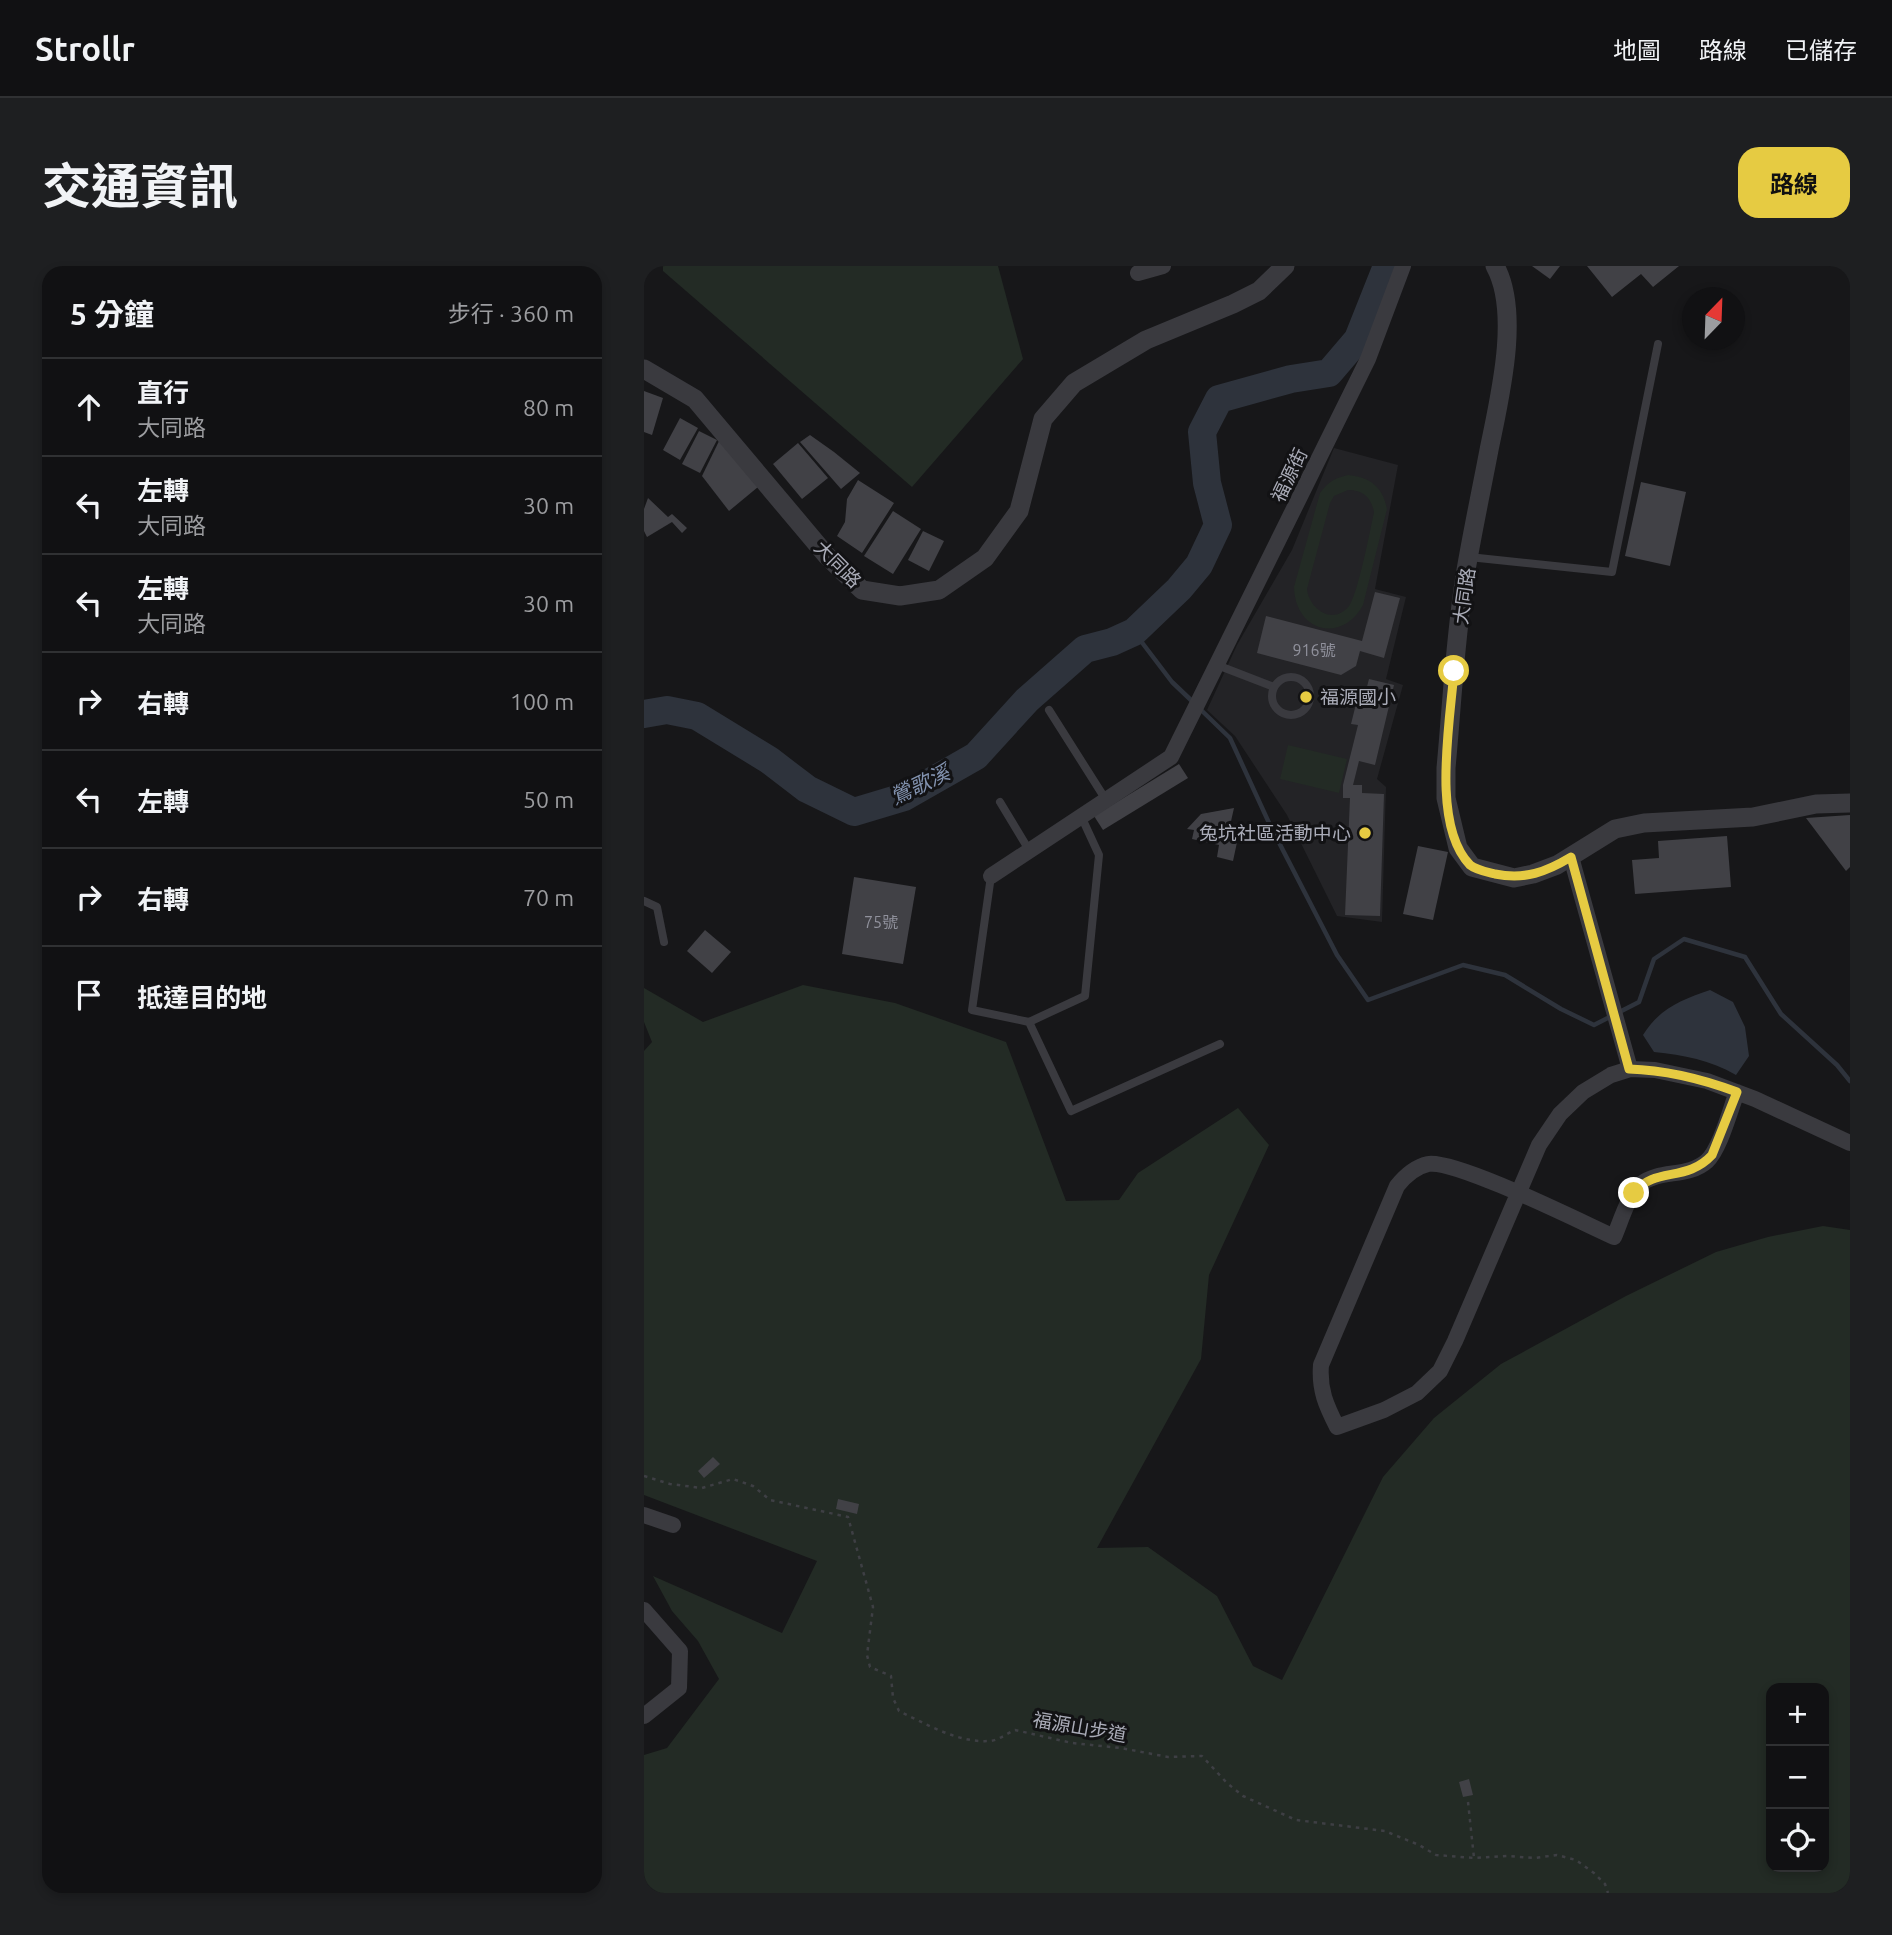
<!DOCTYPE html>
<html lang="zh-TW">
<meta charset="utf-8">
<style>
:root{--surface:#111113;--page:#1e1f21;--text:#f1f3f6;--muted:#9c9da0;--line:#303133;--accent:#e6cb42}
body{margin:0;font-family:Ubuntu,"Noto Sans TC",sans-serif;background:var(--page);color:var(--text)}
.controls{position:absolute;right:21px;bottom:21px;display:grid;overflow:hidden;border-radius:14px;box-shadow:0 4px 10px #0003}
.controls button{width:63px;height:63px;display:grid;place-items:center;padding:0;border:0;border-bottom:2px solid var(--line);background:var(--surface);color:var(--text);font:35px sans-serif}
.compass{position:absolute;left:1038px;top:21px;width:63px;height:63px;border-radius:50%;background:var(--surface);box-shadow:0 4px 10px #0003;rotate:23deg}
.stop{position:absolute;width:21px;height:21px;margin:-16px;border:5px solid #e6cb42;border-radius:50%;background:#fff}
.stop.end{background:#e6cb42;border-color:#fff;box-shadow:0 2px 7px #0008}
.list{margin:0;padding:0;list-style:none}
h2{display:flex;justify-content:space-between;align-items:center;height:91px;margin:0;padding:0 28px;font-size:30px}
h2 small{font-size:23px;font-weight:400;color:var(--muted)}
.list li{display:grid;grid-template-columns:46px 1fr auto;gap:21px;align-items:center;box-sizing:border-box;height:98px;padding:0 28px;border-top:2px solid var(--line)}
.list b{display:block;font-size:26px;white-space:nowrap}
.list p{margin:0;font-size:23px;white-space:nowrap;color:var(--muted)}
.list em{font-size:23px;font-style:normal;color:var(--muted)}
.icon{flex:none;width:38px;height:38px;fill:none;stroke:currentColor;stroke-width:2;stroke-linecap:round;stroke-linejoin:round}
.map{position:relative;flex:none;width:1206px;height:1627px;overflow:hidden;border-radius:21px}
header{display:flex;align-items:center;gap:42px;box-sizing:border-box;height:98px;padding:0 35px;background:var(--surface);border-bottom:2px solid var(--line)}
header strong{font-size:33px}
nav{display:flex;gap:38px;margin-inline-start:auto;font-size:24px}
.intro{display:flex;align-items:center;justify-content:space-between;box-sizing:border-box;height:168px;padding:0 42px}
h1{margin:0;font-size:49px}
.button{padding:18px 32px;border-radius:21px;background:var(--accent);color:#111;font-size:24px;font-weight:700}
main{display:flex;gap:42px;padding:0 42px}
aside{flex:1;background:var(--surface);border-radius:21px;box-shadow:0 4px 10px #0003}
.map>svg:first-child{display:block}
</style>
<header>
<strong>Strollr</strong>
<nav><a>地圖</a><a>路線</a><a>已儲存</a></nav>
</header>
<div class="intro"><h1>交通資訊</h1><a class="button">路線</a></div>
<main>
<aside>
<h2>5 分鐘<small>步行 · 360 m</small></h2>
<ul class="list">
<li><svg class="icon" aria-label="ahead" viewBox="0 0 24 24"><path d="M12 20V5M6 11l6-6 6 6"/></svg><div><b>直行</b><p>大同路</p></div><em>80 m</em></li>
<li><svg class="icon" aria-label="left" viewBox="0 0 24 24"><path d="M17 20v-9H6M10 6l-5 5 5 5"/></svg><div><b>左轉</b><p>大同路</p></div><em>30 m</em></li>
<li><svg class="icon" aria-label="left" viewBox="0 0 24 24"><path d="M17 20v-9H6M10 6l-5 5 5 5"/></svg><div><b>左轉</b><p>大同路</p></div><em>30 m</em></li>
<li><svg class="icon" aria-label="right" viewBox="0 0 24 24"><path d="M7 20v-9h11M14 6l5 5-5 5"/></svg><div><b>右轉</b></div><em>100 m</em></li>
<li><svg class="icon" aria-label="left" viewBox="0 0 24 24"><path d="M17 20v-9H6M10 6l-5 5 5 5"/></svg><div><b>左轉</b></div><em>50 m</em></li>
<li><svg class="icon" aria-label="right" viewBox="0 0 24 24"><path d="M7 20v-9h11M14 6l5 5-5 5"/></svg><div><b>右轉</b></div><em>70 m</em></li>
<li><svg class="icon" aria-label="arrive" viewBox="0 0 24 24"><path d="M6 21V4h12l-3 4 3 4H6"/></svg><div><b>抵達目的地</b></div></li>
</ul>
</aside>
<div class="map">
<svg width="1206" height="1627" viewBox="0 0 1206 1627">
<rect width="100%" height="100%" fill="#171719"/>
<polygon fill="#232326" points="690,182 754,199 731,323 762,331 742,413 759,419 733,513 742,521 738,656 693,650 643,549 591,470 563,444 593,379 648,284"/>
<g fill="#232b25" fill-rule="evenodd">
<polygon points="19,0 354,0 379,93 268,221 19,5"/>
<path d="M704 209C726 211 739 221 743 243L719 339C698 378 651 366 650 321L676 227C684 216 691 212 704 209ZM704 224C719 224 727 231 730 246 726 265 714 327 705 340 689 360 665 343 663 323L686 237 690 230Z"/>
<polygon points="644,479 703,493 695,527 636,513"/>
<path d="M159 719 251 737 362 776 422 935 475 934 494 907 594 842 625 879 565 1009 557 1093 453 1282 504 1281 573 1330 609 1400 638 1414 739 1211 790 1152 857 1098 982 1030 1072 986 1124 971 1179 960 1206 964V1627H0V1489L23 1482 75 1413 54 1375 28 1345 9 1310 138 1367 173 1295 0 1229V785L8 776 0 756V722L59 756ZM1127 1422H1180V1601H1127Z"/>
</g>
<path fill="#2e333c" d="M1066 724 1089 736 1101 761 1105 790 1092 809C1066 794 1040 789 1010 786L999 769C1016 742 1037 734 1066 724Z"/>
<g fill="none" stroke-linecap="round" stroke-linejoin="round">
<g stroke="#2e333c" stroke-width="4.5">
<polyline points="490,366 528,416 549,436"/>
<polyline points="555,442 586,472 626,559 693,689 724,734 819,699 861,709 917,743 950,759 995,736 1010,693 1040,673 1101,691 1137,748 1193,799 1206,815"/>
</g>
<polyline stroke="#2e333c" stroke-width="28" points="0,448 23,444 53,450 125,494 163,523 210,546 260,531 332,490 383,434 441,383 468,376 490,366 535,323 555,299 574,259 563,217 558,166 575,133 647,113 685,107 714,73 743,0"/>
</g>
<g fill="#414146">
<polygon points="888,0 916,0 906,13"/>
<polygon points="943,0 1035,0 1009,21 997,8 968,31"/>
<polygon points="0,125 19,132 8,169 0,166"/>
<polygon points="36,152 54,162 36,194 19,184"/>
<polygon points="55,165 73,174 56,207 38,198"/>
<polygon points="166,169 190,186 216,207 197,223 156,176"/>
<polygon points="76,173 114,221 85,245 58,210"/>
<polygon points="154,177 184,212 158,233 129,198"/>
<polygon points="214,214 250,237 218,287 193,270 201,256 203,233"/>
<polygon points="997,216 1042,226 1026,300 981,290"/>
<polygon points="4,232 24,251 28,248 43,262 38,267 28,256 3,271 0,265 0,243"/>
<polygon points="249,245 277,263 249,308 220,290"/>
<polygon points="279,265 300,275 285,305 264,294"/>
<polygon points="731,326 756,332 740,392 716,385 712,400 697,409 613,387 622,350 718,375"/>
<polygon points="725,413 750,419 731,499 715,495 709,519 718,519 718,527 740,528 736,650 701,649 706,532 699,532 699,519 714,459 707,458 712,438 718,440"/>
<polygon points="535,498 544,512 459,564 450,550"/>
<polygon points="590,542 585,564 595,567 589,595 573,591 575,579 548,573 550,564 543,563 557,548"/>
<polygon points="1206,549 1206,601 1202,605 1162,552"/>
<polygon points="1083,570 1087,621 991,628 988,594 1015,592 1014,575"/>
<polygon points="774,580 804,586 789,654 759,648"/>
<polygon points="210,611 272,621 259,698 198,688"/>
<polygon points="61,664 87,686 68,707 43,685"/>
<polygon points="69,1191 76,1198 60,1212 54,1205"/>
<polygon points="194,1233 215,1238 213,1248 192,1243"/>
<polygon points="825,1513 829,1529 819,1531 815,1516"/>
</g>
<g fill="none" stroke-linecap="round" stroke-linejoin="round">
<g stroke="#3e3f44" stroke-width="2.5" stroke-dasharray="3.5 5" stroke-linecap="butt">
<path d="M0 1210 26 1218 58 1222 89 1213 109 1220 126 1234 204 1251 229 1341 223 1389 226 1401 247 1410 249 1432 255 1445C282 1458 314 1477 345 1475 354 1475 363 1467 371 1464L428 1477 477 1482 524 1491 558 1490 583 1517 599 1530 652 1554 741 1565 775 1579 792 1589 830 1592 863 1590 891 1592 913 1589 932 1594 950 1607 961 1618 964 1627"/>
<polyline points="824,1536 830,1592"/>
</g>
<g stroke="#3a3a3f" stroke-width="8">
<polyline points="825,291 968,306 1014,78"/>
<polyline points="573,399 630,421"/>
<circle cx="647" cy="430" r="19"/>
<polyline points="405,444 462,534"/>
<polyline points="356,536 385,584"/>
<polyline points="347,610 328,744 385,756 427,845 576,778"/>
<polyline points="0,635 13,641 20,676"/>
<polyline points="385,756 441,730 455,589 437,550"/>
</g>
<g stroke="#3a3a3f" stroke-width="16">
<polyline points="494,7 519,0"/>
<polyline points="927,591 986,803"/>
<polyline points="347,610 527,491 724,93 759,0"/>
<path d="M1093 826C1086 844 1076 883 1063 895 1044 912 1016 903 997 918 984 929 977 955 970 971 937 956 811 893 784 898 771 901 761 910 753 920L677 1099C675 1124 682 1139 693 1161L740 1144 773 1127 796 1105 811 1075 895 879 916 848 939 826 967 809 986 803 1011 804 1063 815 1111 833 1206 877"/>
<polyline points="0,1249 29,1259"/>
<polyline points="0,1344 36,1385 35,1422 0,1450"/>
</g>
<g stroke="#3a3a3f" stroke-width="19">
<path d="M851 0C877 47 855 134 845 184 837 226 828 268 821 310 811 373 808 438 802 502V532L814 582 828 601 870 612 889 608 913 599 971 563 1000 557 1109 551 1172 538 1206 537"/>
<polyline points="0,103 51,133 183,290 218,324 256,330 295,324 341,292 375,245 399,153 430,117 502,74 589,38 615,25 641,0"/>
</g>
</g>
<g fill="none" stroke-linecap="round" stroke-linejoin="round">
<path stroke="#e6cb42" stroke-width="9" d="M810 405C806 457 787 559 826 599 832 604 843 606 851 608 881 614 902 606 927 591L985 803C1023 804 1058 813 1093 826L1068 889C1042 917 1011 900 990 927"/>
</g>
<g fill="#e6cb42" stroke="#121214" stroke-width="2.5">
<circle cx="662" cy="431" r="7"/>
<circle cx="721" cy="567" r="7"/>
</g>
<g text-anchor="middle" stroke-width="6" stroke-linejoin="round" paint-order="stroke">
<g font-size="16" fill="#90919c">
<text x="670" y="390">916號</text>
<text x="237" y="662">75號</text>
</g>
<g font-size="19" fill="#aaacb8" stroke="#121214">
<text transform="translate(645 209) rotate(-64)" y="7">福源街</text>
<text transform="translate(194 298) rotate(45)" y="7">大同路</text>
<text transform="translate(820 330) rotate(-82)" y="7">大同路</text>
<text transform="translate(436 1461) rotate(10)" y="7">福源山步道</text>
</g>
<g font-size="19" fill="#aaacb8" stroke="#121214" text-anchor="start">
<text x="676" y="438">福源國小</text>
<text x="707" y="574" text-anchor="end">兔坑社區活動中心</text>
</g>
<g font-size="21" font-style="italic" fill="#8393b0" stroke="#121214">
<text transform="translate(276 519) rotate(-26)" y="7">鶯歌溪</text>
</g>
</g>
</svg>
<div class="controls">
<button>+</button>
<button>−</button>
<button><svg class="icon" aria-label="locate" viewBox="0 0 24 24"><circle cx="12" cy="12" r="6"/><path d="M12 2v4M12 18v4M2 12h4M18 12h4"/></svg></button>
</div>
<svg class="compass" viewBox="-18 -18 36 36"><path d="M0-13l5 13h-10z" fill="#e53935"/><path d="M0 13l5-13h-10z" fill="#9c9da0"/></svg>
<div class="stop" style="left:810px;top:405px"></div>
<div class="stop end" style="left:990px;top:927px"></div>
</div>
</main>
